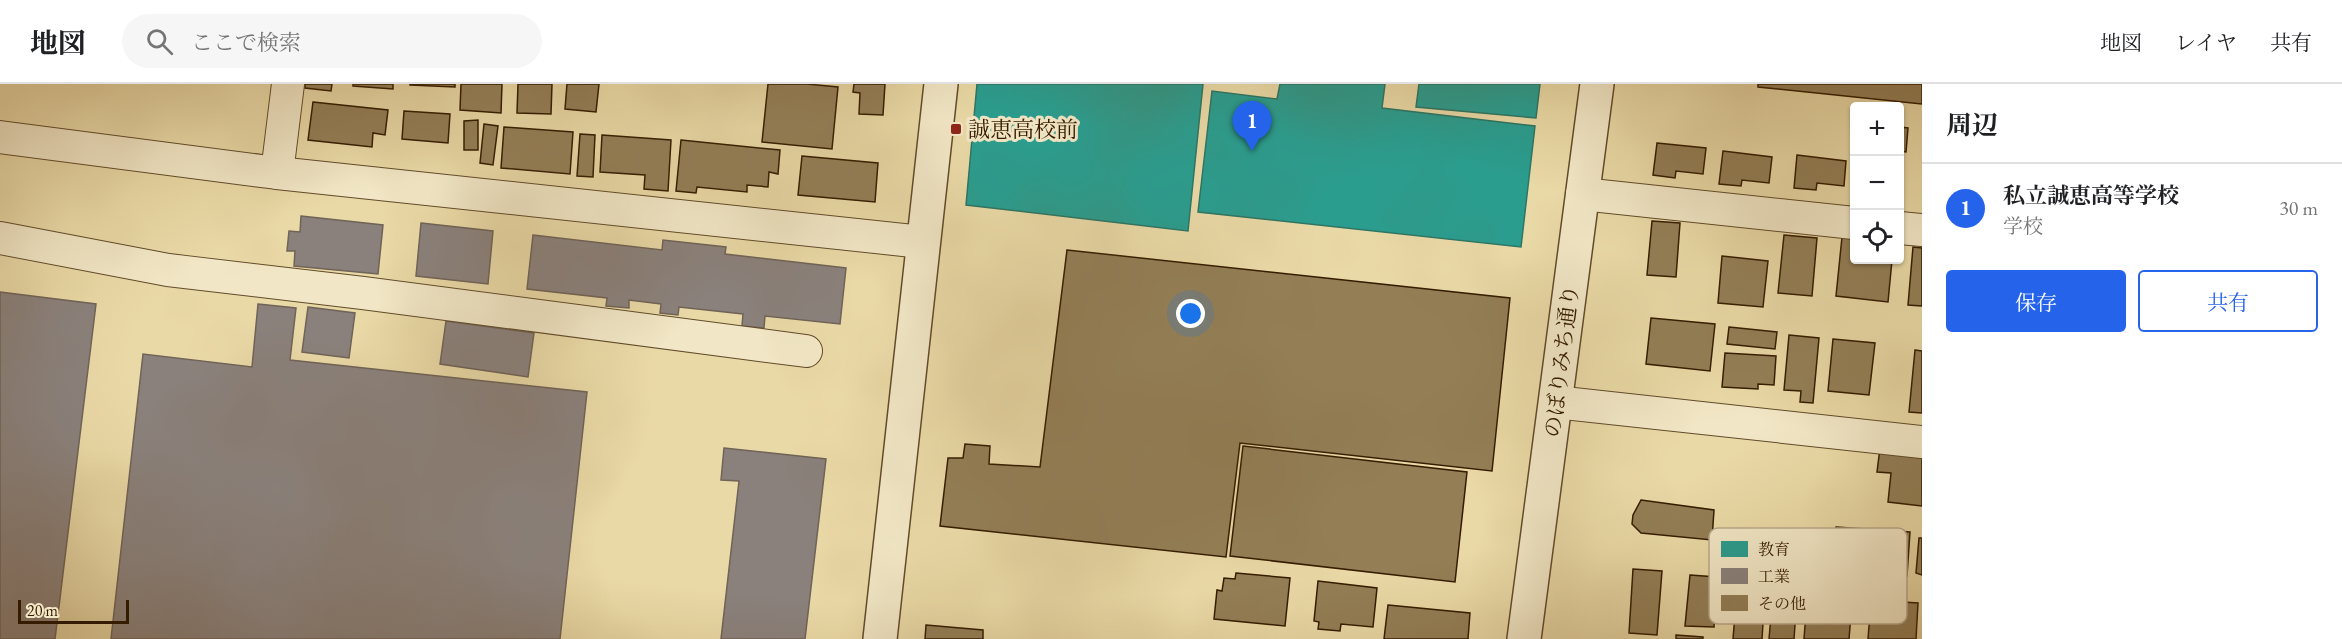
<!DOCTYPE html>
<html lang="ja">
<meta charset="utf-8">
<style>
:root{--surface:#fff;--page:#f6f6f6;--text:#202124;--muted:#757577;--line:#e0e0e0;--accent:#2563eb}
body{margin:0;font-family:"EB Garamond","Noto Serif JP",serif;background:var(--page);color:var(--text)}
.controls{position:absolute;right:18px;top:18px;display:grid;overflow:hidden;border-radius:6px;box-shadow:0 2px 4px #0004}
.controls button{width:54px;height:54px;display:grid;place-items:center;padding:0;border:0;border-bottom:2px solid var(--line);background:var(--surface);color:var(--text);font:30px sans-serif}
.scale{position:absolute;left:18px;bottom:15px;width:111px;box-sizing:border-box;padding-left:6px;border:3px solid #351c00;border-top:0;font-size:16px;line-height:21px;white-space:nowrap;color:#351c00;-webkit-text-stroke:4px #f1e6c5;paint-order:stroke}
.you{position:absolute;left:1191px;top:230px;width:21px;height:21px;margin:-15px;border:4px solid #fff;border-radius:50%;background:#1a73e8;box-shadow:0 0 0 9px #1a73e833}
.badge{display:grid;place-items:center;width:39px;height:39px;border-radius:50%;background:var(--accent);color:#fff;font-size:20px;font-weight:700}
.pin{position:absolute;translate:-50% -50px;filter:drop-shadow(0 2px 3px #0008)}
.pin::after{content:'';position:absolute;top:32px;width:21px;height:18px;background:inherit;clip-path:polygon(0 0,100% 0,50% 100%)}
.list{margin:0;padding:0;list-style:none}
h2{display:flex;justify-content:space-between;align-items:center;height:78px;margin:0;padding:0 24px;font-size:26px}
h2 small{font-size:20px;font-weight:400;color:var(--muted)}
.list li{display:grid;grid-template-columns:39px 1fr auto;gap:18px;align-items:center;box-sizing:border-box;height:90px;padding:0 24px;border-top:2px solid var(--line)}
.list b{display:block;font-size:22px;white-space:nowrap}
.list p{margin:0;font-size:20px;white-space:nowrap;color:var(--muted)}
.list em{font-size:20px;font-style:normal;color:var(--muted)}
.actions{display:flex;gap:12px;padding:18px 24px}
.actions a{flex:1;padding:14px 0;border:2px solid var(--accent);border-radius:6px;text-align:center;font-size:21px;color:var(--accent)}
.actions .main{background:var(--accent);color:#fff}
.icon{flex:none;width:33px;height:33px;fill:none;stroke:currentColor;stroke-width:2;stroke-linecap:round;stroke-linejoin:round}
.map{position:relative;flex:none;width:1922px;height:555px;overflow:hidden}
header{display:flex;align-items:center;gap:36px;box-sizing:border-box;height:84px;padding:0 30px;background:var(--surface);border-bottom:2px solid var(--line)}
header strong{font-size:28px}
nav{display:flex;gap:33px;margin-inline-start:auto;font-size:21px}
.search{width:420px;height:54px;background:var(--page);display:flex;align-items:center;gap:15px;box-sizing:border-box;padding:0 21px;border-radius:33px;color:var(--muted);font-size:22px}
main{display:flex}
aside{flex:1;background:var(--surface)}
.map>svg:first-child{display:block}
</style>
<header>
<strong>地図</strong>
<div class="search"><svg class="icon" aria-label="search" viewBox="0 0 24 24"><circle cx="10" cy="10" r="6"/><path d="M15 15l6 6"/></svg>ここで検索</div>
<nav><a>地図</a><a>レイヤ</a><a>共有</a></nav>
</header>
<main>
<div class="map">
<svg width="1922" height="555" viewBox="0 0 1922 555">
<rect width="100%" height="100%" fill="#e9d9a6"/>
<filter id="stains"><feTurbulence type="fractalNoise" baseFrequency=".00333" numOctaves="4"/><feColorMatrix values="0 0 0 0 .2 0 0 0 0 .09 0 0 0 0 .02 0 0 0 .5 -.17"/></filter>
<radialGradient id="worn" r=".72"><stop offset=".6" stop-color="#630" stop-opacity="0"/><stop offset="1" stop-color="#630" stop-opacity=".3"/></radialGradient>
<g fill="#2a9d8f" stroke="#2d7664" stroke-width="1.5">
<polygon points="977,0 1203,0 1188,147 966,121"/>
<polygon points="1280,0 1385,0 1382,24 1535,42 1521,163 1198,128 1212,7 1277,15"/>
<polygon points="1419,0 1540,0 1536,34 1416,23"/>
</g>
<g fill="#8a817c" stroke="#706357" stroke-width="1.5">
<polygon points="301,132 383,141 378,190 294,182 295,167 287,167 289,147 300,148"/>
<polygon points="421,139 493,147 488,200 416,192"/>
<polygon points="533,151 662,166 663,156 726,163 725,170 846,184 840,240 765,232 764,244 742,242 743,230 679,223 678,231 660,229 661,220 629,216 629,224 606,222 607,214 527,205"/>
<polygon points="0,208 96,220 55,555 0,555"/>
<polygon points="258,220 296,224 290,276 587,308 560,555 111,555 143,270 252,283"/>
<polygon points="308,223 355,229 349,274 302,268"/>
<polygon points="446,237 534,249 528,293 440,280"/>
<polygon points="724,364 826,375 805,555 721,555 739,397 721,396"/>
</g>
<g fill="#937e56" stroke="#351c00" stroke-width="1.5">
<polygon points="305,0 332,0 331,7 305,4"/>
<polygon points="353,0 393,0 393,5 353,2"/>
<polygon points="410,0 455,0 455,3 410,1"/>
<polygon points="461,0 502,0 501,29 460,26"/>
<polygon points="518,0 552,0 551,30 517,29"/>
<polygon points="567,0 599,0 596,28 565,25"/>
<polygon points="768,0 807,0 838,3 832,65 762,58"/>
<polygon points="854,0 885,0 883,31 859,30 860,9 853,8"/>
<polygon points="1758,0 1922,0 1922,20 1758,3"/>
<polygon points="313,18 388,26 385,51 373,49 372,63 308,56"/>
<polygon points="404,27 450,30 448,59 402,55"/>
<polygon points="478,36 478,66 464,66 464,37"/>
<polygon points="484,40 498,42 493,81 480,79"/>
<polygon points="504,43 573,48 570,90 501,84"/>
<polygon points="1900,43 1908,44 1906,68 1900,67"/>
<polygon points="580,50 595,51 593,93 577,92"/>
<polygon points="602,51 671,56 668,107 644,105 645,91 600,88"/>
<polygon points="681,56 780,66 778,90 769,88 768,103 747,101 747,108 697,103 696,109 676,107"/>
<polygon points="1657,59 1706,64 1703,90 1676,87 1675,94 1653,91"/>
<polygon points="1723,67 1772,73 1769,99 1742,96 1741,102 1719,100"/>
<polygon points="1797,71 1846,77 1844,102 1817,99 1816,106 1794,104"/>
<polygon points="802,72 878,79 875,118 798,111"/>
<polygon points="1652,137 1680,139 1676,193 1647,191"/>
<polygon points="1784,151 1817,154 1812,212 1778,209"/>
<polygon points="1842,153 1854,155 1854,176 1892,176 1888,218 1836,212"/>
<polygon points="1913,163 1922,164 1922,222 1908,221"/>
<polygon points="1067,166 1510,214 1492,387 1240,359 1226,473 940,442 948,374 963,374 965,360 990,362 989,380 1040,383"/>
<polygon points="1722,172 1768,177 1763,223 1718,219"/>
<polygon points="1651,234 1715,240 1710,287 1646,280"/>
<polygon points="1729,243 1777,248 1775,265 1727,260"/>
<polygon points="1789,251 1819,254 1813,319 1800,318 1801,307 1784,306"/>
<polygon points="1833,255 1875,259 1869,311 1828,307"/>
<polygon points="1915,266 1922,267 1922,329 1909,328"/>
<polygon points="1725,269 1776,272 1774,301 1758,300 1758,305 1722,303"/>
<polygon points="1243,362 1467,388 1455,498 1230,472"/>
<polygon points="1880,364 1922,369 1922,422 1888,418 1891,389 1877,388"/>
<polygon points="1641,416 1714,426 1712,456 1641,449 1632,440 1633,431"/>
<polygon points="1836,443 1910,448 1907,492 1833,488"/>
<polygon points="1919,454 1922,454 1922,491 1916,489"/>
<polygon points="1633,485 1662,487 1657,551 1629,549"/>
<polygon points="1236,489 1290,494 1285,542 1214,535 1217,506 1222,507 1224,494 1235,495"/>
<polygon points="1690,491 1717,493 1714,543 1685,542"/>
<polygon points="1318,497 1377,504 1373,543 1341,540 1340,547 1318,545 1319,538 1314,537"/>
<polygon points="1737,506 1765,508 1762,555 1733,555"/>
<polygon points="1773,510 1797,512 1794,555 1769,555"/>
<polygon points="1807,515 1852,519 1849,555 1804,555"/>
<polygon points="1871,516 1918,519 1916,555 1868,555"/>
<polygon points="1388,521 1470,529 1468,555 1384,555"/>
<polygon points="926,541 983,546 983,555 925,555"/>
<polygon points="1676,551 1703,553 1703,555 1676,555"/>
</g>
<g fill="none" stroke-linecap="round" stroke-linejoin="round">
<g stroke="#624b2a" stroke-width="34">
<g id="minor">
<polyline points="0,53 277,89 922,158"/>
<polyline points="277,89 288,0"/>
<polyline points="1582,110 1854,139"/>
<polyline points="1900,144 1922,146"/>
<polyline points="0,154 168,186 363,209 806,267"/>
<polyline points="1555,318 1922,358"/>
</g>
</g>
<g stroke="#624b2a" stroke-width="36">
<g id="tertiary">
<polyline points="880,555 941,0"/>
<polyline points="1524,555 1597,0"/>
</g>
</g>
<use href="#minor" stroke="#f1e6c5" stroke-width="32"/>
<use href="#tertiary" stroke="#f1e6c5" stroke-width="33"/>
</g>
<rect fill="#8f2418" stroke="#f1e6c5" stroke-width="2" x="950" y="39" width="12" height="12" rx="3"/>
<g text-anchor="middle" stroke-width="6" stroke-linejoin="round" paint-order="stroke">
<g font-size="22" fill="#351c00" stroke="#f1e6c5" text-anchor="start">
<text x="968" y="53">誠恵高校前</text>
</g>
<g font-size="22" fill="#351c00" stroke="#f1e6c5">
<text transform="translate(1561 277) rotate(-83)" y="8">のぼりみち通り</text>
</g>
</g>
<rect x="1709" y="444" width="198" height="96" rx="9" fill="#f1e6c5" stroke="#b9a98a" stroke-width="1.5"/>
<rect x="1721" y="457" width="27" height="16" fill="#2a9d8f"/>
<rect x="1721" y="484" width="27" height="16" fill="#8a817c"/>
<rect x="1721" y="511" width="27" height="16" fill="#937e56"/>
<g font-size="16" fill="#351c00">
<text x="1758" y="471">教育</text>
<text x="1758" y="498">工業</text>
<text x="1758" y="525">その他</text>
</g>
<rect width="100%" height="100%" filter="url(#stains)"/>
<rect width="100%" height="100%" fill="url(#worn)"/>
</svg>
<div class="controls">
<button>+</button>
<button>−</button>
<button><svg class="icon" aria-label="locate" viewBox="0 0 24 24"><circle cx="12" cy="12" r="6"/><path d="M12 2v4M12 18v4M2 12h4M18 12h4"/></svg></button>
</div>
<div class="scale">20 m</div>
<div class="you"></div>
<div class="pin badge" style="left:1252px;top:67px">1</div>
</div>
<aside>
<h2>周辺<small></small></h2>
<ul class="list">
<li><span class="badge">1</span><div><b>私立誠恵高等学校</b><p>学校</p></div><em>30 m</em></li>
</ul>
<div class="actions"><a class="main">保存</a><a>共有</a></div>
</aside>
</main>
